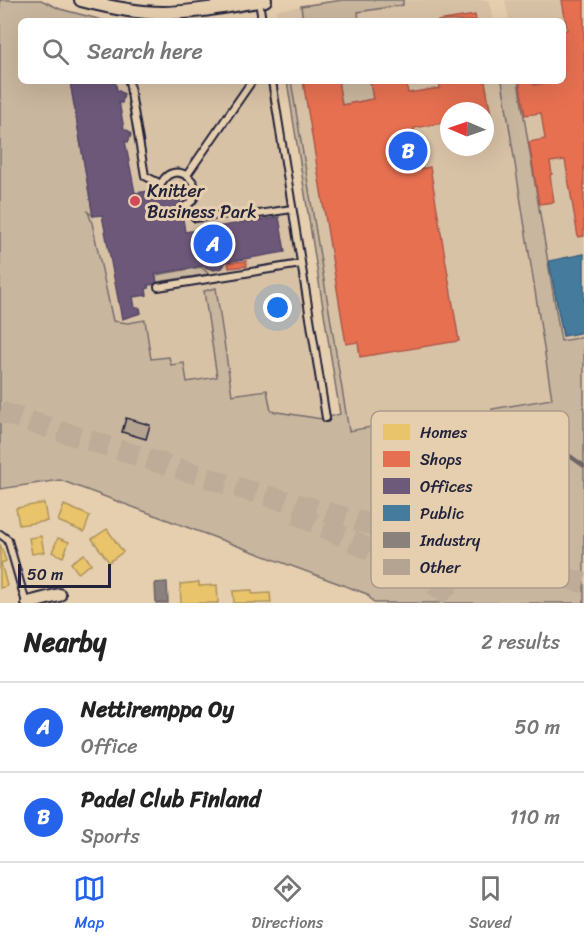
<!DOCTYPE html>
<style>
:root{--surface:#fff;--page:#f6f6f6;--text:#222;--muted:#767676;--line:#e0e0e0;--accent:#2563eb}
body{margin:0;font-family:Sriracha,sans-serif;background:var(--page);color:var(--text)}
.compass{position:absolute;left:440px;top:102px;width:54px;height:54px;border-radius:50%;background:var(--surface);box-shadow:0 6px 24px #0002;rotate:272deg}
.scale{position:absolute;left:18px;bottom:15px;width:93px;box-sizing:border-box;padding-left:6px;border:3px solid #22223b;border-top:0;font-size:16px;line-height:21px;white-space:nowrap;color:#22223b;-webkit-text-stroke:4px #e6cfaf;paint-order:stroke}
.you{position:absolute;left:278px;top:308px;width:21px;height:21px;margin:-15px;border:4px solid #fff;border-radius:50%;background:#1a73e8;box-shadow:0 0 0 9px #1a73e833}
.badge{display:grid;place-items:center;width:39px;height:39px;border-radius:50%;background:var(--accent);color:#fff;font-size:20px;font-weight:700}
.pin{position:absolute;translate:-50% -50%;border:3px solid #fff;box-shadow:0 2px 6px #0006}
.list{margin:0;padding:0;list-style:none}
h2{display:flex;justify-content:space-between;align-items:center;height:78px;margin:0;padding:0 24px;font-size:26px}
h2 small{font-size:20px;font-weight:400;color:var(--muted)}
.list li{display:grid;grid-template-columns:39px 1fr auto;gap:18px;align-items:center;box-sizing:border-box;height:90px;padding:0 24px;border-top:2px solid var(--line)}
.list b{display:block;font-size:22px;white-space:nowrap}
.list p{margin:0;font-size:20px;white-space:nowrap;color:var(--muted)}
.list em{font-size:20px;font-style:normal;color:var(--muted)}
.icon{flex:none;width:33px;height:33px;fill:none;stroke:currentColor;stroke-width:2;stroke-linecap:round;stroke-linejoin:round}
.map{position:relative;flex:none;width:584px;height:603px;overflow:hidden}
.search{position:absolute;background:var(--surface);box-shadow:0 6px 24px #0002;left:18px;right:18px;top:18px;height:66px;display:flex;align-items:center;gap:15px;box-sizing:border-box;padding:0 21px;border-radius:9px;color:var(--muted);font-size:22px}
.sheet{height:258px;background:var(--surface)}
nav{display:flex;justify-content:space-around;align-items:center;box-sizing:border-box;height:84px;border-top:2px solid var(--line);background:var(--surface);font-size:16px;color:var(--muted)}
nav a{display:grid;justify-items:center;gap:3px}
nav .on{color:var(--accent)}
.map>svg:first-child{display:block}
</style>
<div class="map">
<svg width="584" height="603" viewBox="0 0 584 603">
<rect width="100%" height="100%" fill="#e6cfaf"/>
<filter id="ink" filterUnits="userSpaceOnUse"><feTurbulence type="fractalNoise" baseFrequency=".0167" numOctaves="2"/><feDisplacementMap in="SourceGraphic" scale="12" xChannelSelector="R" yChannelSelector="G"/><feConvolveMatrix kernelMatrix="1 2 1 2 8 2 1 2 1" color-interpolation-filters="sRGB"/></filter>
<g filter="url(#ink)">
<g fill="#d8c2a6" fill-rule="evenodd">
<polygon points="343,0 489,0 493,21 278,21 276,10"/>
<polygon points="505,0 584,0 584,337 561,341 518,81 563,81 563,21 509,21"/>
<polygon points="55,81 276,81 331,417 322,419 270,411 267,390 232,395 216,288 204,292 217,377 187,382 170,365 169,357 150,359 128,323 113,321 92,223 69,166"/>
<path d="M288 81H502L553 399 497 440 452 449 445 414 349 431ZM449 111H485V147H449Z"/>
</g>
<g fill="#c9b69e" stroke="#766c6c" stroke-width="1.5">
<polygon points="0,0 41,0 60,9 106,21 21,21 21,81 70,81 93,216 88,212 92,223 113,321 128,323 145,320 151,359 169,357 171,365 184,363 187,382 217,377 204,291 216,288 232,395 267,390 271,411 322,419 340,414 287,81 291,81 349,431 445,414 452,449 497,440 492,409 552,399 502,81 518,81 561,341 584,337 584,603 374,603 367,594 60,480 0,489"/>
<polygon points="343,0 403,0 403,5 358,12 359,21 303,21 301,6"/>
<polygon points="338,81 370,81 373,99 342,105"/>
<polygon points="201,267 209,274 157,282 156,275"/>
</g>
<g fill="#e9c46a" stroke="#ad935c" stroke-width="1.5">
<polygon points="44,503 47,521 19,525 16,508"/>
<polygon points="64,505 90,516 84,532 58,521"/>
<polygon points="107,529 123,552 109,562 92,539"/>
<polygon points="41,536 44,552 32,554 29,538"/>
<polygon points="58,538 69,542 63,557 52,552"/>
<polygon points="0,544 6,561 1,563 7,586 0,588"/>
<polygon points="84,554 91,564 78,573 71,563"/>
<polygon points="199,582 199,586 217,585 218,603 181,603 180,584"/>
<polygon points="252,590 252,594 270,593 271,603 234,603 233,591"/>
</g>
<g fill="#e76f51" stroke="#ac584a" stroke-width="1.5">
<polygon points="562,0 584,0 584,236 578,237 565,160 550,162 552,174 550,175 554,202 539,204 529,142 545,139 541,113 525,115 519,81 533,81 534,85 544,83 544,81 563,81 563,31 567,30"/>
<polygon points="475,15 476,21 437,21"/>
<polygon points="303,81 338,81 342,105 373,99 370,81 406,81 408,93 440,88 439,81 485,81 491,115 485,116 485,111 449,111 449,122 414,128 420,169 430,167 459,341 360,357 358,342 346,344"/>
<polygon points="246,261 247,266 229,268 228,263"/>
</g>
<polygon fill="#6d597a" stroke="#564867" stroke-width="1.5" points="70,81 115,81 117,90 124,94 122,103 119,102 124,129 129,131 131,135 128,142 125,141 135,193 178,187 185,232 279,217 285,252 226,262 222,268 214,270 202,266 155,274 157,284 148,285 149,288 146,289 147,295 133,297 135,308 140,308 141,313 122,319 102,215 93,216"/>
<polygon fill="#457b9d" stroke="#3a6080" stroke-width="1.5" points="584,254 584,332 563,336 549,261"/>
<polygon fill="#8a817c" stroke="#6b6468" stroke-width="1.5" points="167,582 168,603 156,603 155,583"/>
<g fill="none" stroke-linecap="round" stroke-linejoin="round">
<polyline stroke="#6e6568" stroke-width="4" points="458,467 536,474 557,447 584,466"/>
</g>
<polygon fill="#b6a492" stroke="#22223b" stroke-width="1.5" points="126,418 150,425 146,439 122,432"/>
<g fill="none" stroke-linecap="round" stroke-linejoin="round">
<g stroke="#bfac98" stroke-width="21" stroke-dasharray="21 10" stroke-linecap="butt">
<polyline points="0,412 246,490 584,583"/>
<polyline points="296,514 414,571 442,590 454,603"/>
</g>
<g stroke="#22223b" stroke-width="10">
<g id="service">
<polyline points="259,1 262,21"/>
<polyline points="129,81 145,176 161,184"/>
<polyline points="272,81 326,418"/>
<polyline points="187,175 252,81"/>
<path d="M159 190C170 149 219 191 182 208"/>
<polyline points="184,207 196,218 228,214 239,217 292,209"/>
<polyline points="158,287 301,264"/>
<polyline points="0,534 8,540 26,603"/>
</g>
</g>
<g stroke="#22223b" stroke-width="16">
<g id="minor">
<path d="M81 0C108 7 135 13 163 13 197 13 231 5 265 0"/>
<polyline points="28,603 59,595"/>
</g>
</g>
<use href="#service" stroke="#e6cfaf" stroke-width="6"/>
<use href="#minor" stroke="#e6cfaf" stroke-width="12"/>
</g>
</g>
<circle fill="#d1495b" stroke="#e6cfaf" stroke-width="2" cx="135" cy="201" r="6"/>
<g text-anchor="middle" stroke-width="6" stroke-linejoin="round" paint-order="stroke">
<g font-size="18" fill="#22223b" stroke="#e6cfaf" text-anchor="start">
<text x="147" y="197">Knitter<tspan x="147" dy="21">Business Park</tspan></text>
</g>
</g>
<rect x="371" y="411" width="198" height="177" rx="9" fill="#e6cfaf" stroke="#ab9b8c" stroke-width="1.5"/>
<rect x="383" y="424" width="27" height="16" fill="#e9c46a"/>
<rect x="383" y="451" width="27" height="16" fill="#e76f51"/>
<rect x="383" y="478" width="27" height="16" fill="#6d597a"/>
<rect x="383" y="505" width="27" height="16" fill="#457b9d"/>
<rect x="383" y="532" width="27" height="16" fill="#8a817c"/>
<rect x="383" y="559" width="27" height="16" fill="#b6a492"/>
<g font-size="16" fill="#22223b">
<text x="420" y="438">Homes</text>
<text x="420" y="465">Shops</text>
<text x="420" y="492">Offices</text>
<text x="420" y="519">Public</text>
<text x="420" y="546">Industry</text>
<text x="420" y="573">Other</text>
</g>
</svg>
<svg class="compass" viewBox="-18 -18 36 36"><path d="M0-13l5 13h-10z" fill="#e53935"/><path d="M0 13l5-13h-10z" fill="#767676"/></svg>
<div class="scale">50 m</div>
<div class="you"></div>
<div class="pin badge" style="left:213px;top:244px">A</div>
<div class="pin badge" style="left:408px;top:151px">B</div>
<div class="search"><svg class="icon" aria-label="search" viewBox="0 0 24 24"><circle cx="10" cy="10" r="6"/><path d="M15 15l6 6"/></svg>Search here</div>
</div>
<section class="sheet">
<h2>Nearby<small>2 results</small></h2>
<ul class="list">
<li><span class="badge">A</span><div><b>Nettiremppa Oy</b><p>Office</p></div><em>50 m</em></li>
<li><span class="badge">B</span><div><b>Padel Club Finland</b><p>Sports</p></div><em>110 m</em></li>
</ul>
</section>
<nav>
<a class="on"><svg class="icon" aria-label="map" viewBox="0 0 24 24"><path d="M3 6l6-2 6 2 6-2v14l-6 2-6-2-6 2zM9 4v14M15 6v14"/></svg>Map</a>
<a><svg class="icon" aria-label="directions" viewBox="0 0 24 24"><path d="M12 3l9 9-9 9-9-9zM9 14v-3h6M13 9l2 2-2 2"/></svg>Directions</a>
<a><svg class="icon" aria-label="saved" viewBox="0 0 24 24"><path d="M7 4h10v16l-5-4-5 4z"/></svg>Saved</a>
</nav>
